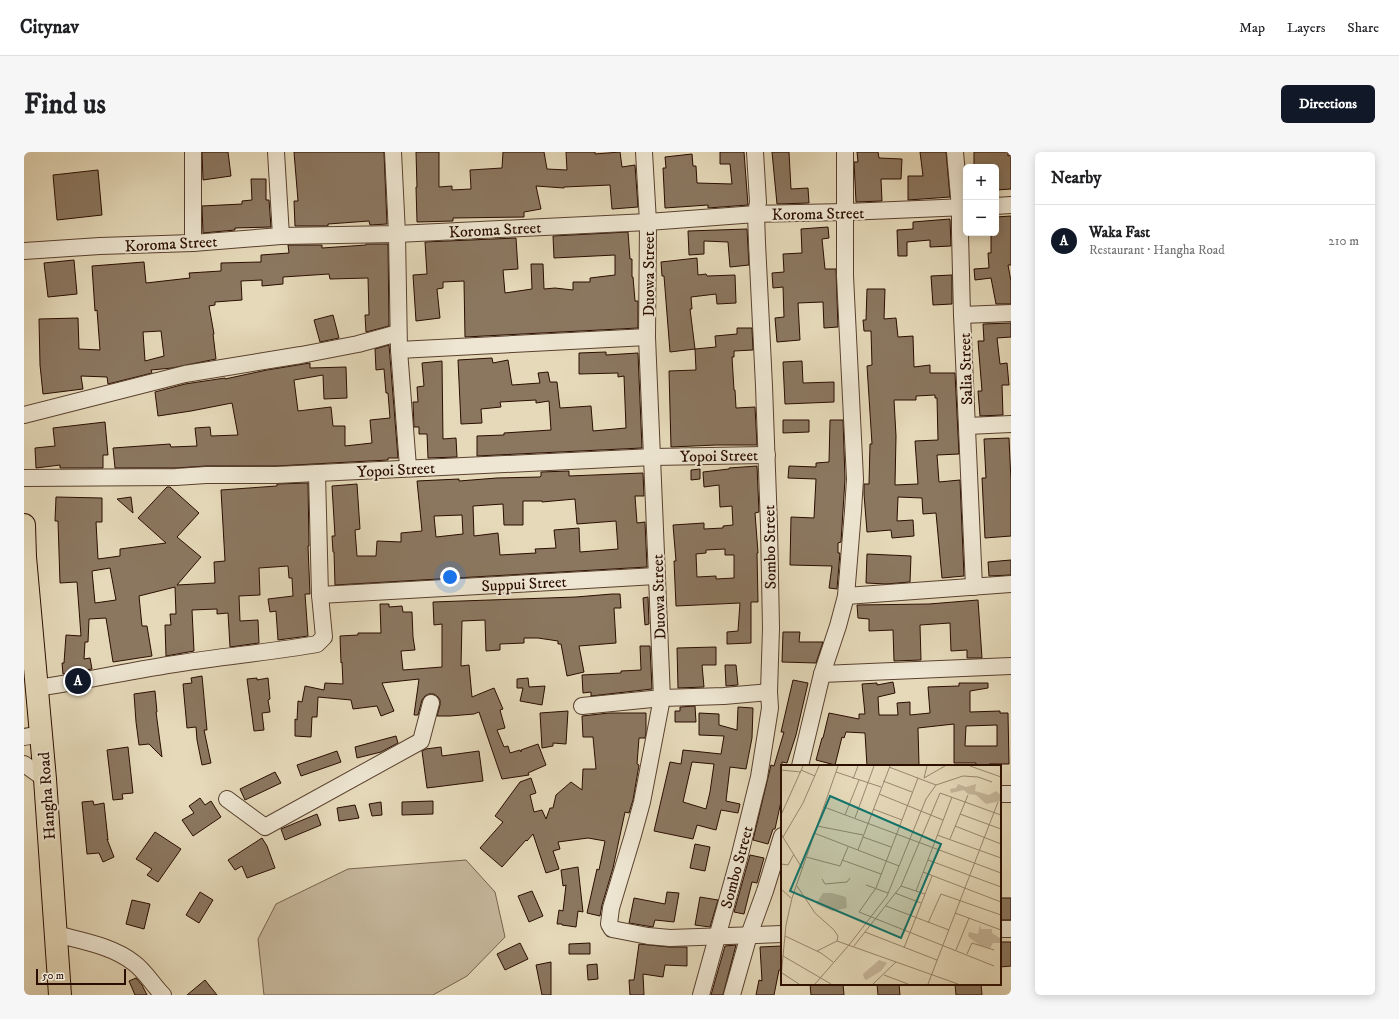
<!DOCTYPE html>
<meta charset="utf-8">
<style>
:root{--surface:#fff;--page:#f6f6f6;--text:#202124;--muted:#757577;--line:#e0e0e0;--accent:#111827}
body{margin:0;font-family:"IM FELL DW Pica",serif;background:var(--page);color:var(--text)}
.controls{position:absolute;right:12px;top:12px;display:grid;overflow:hidden;border-radius:6px;box-shadow:0 2px 10px #0003}
.controls button{width:36px;height:36px;display:grid;place-items:center;padding:0;border:0;border-bottom:1px solid var(--line);background:var(--surface);color:var(--text);font:20px sans-serif}
.scale{position:absolute;left:12px;bottom:10px;width:90px;box-sizing:border-box;padding-left:4px;border:2px solid #2a0d00;border-top:0;font-size:11px;line-height:14px;white-space:nowrap;color:#2a0d00;-webkit-text-stroke:3px #eee6d2;paint-order:stroke}
.you{position:absolute;left:426px;top:425px;width:14px;height:14px;margin:-10px;border:3px solid #fff;border-radius:50%;background:#1a73e8;box-shadow:0 0 0 6px #1a73e833}
.badge{display:grid;place-items:center;width:26px;height:26px;border-radius:50%;background:var(--accent);color:#fff;font-size:13px;font-weight:700}
.pin{position:absolute;translate:-50% -50%;border:2px solid #fff;box-shadow:0 1px 4px #0006}
.list{margin:0;padding:0;list-style:none}
h2{display:flex;justify-content:space-between;align-items:center;height:52px;margin:0;padding:0 16px;font-size:17px}
h2 small{font-size:13px;font-weight:400;color:var(--muted)}
.list li{display:grid;grid-template-columns:26px 1fr auto;gap:12px;align-items:center;box-sizing:border-box;height:72px;padding:0 16px;border-top:1px solid var(--line)}
.list b{display:block;font-size:15px;white-space:nowrap}
.list p{margin:0;font-size:13px;white-space:nowrap;color:var(--muted)}
.list em{font-size:13px;font-style:normal;color:var(--muted)}
.map{position:relative;flex:none;width:987px;height:843px;overflow:hidden;border-radius:6px}
header{display:flex;align-items:center;gap:24px;box-sizing:border-box;height:56px;padding:0 20px;background:var(--surface);border-bottom:1px solid var(--line)}
header strong{font-size:19px}
nav{display:flex;gap:22px;margin-inline-start:auto;font-size:14px}
.intro{display:flex;align-items:center;justify-content:space-between;box-sizing:border-box;height:96px;padding:0 24px}
h1{margin:0;font-size:28px}
.button{padding:10px 18px;border-radius:6px;background:var(--accent);color:#fff;font-size:14px;font-weight:700}
main{display:flex;gap:24px;padding:0 24px}
aside{flex:1;background:var(--surface);border-radius:6px;box-shadow:0 2px 10px #0003}
.map>svg:first-child{display:block}
</style>
<header>
<strong>Citynav</strong>
<nav><a>Map</a><a>Layers</a><a>Share</a></nav>
</header>
<div class="intro"><h1>Find us</h1><a class="button">Directions</a></div>
<main>
<div class="map">
<svg width="987" height="843" viewBox="0 0 987 843">
<rect width="100%" height="100%" fill="#e5d9b9"/>
<filter id="stains"><feTurbulence type="fractalNoise" baseFrequency=".005" numOctaves="4"/><feColorMatrix values="0 0 0 0 .2 0 0 0 0 .09 0 0 0 0 .02 0 0 0 .5 -.17"/></filter>
<radialGradient id="worn" r=".72"><stop offset=".6" stop-color="#630" stop-opacity="0"/><stop offset="1" stop-color="#630" stop-opacity=".3"/></radialGradient>
<polygon fill="#c5b69a" stroke="#78624d" points="442,708 471,740 481,785 443,824 409,843 240,843 234,787 252,752 324,717"/>
<g fill="#8b7760" stroke="#2a0d00" fill-rule="evenodd">
<polygon points="178,0 204,0 207,24 179,28"/>
<polygon points="270,0 360,0 363,72 346,73 345,69 304,72 304,74 271,74 270,49 274,49"/>
<polygon points="392,0 415,0 415,35 428,34 428,38 447,37 446,18 478,16 479,0 520,0 523,17 543,18 542,0 571,0 571,2 596,0 598,15 611,13 614,55 588,57 586,33 540,35 540,36 512,34 517,57 500,60 500,65 429,66 429,69 393,70 392,35 393,35"/>
<polygon points="696,0 720,0 724,53 684,56 684,53 641,56 639,16 642,16 641,5 668,2 669,14 672,14 673,31 708,32 706,12 696,12"/>
<polygon points="748,0 765,0 767,37 784,36 785,51 753,52"/>
<polygon points="833,0 854,0 855,6 878,7 877,27 857,27 858,49 832,50 830,10 834,10"/>
<polygon points="896,0 922,0 926,45 884,48 884,24 899,24"/>
<polygon points="950,0 984,0 984,4 987,3 987,37 972,38 972,15 950,15"/>
<polygon points="74,18 78,63 33,68 29,23"/>
<polygon points="227,27 242,27 242,48 245,48 247,75 211,76 211,78 179,81 178,54 218,52 218,49 228,48"/>
<polygon points="987,64 987,113 984,113 987,129 987,152 972,152 967,126 951,128 950,117 965,116 964,101 967,101 967,81 972,81 972,65"/>
<polygon points="926,67 927,94 906,95 906,88 883,90 883,104 874,104 873,78 889,77 889,70"/>
<polygon points="804,75 805,86 798,87 801,117 812,117 814,175 800,176 799,150 774,151 776,188 753,190 751,166 760,165 759,135 749,136 748,121 760,120 759,102 778,101 777,77"/>
<polygon points="723,77 725,113 706,115 704,90 680,89 680,102 665,103 664,79"/>
<polygon points="604,80 606,107 608,107 608,125 609,125 611,149 614,149 614,176 441,185 440,129 419,130 419,136 413,137 416,166 392,169 389,123 403,122 401,90 492,86 494,117 479,118 481,141 508,137 507,112 519,112 520,137 531,136 549,138 549,130 566,130 566,126 591,123 591,103 530,106 529,84"/>
<path d="M342 92H364L365 174 342 180 341 163H345L344 126 306 127 305 122 259 125V132L238 134V128L217 129 218 148 191 150V153L185 154 190 182H189L192 207 148 216 127 218 128 221 84 232 83 225 57 224 59 237 19 242 16 213 15 167 54 166 55 197 76 198 73 158 71 159 68 114 120 110 122 131 166 126 165 121 197 119V111L237 110V103L265 101 264 93H298V96L342 93ZM137 179 140 204 121 209 119 180Z"/>
<polygon points="673,106 674,123 682,122 683,124 711,123 712,151 693,152 692,142 667,145 668,157 666,157 671,197 646,200 640,124 638,124 637,110"/>
<polygon points="50,108 53,142 24,145 20,111"/>
<polygon points="928,123 928,152 909,153 907,124"/>
<path d="M843 137H861L860 167 872 166 874 185 889 184 890 215 906 213V221H931L935 302 913 303 915 330 936 328 940 424 918 426 912 361 899 362 898 346 874 345 873 369 889 368 890 384 868 386 867 378 843 380 840 342V332H845L846 292H848L843 214 848 213 847 179H840L839 168H842ZM911 243V246H913L914 288 891 289 894 332 871 333 872 284 870 248H892V244Z"/>
<polygon points="309,163 315,186 296,190 290,168"/>
<polygon points="987,171 987,185 973,186 976,212 983,211 985,233 978,233 979,263 956,264 954,239 958,239 954,189 960,189 959,172"/>
<polygon points="713,176 728,176 729,198 710,199 710,205 708,205 710,238 711,238 712,256 731,255 733,293 692,293 647,295 645,219 672,218 671,197 692,195 691,184 713,182"/>
<polygon points="365,193 374,306 364,306 364,308 252,314 182,314 152,316 91,316 89,296 146,292 147,295 173,294 171,276 186,275 187,284 214,283 208,251 167,259 134,264 131,240 161,232 201,226 201,227 243,218 286,211 286,216 322,215 323,246 300,247 299,223 270,228 274,259 307,255 309,274 321,274 321,294 348,291 346,268 366,266 364,241 362,241 360,217 352,218 351,197"/>
<polygon points="582,200 582,203 614,201 618,296 453,304 453,284 480,283 480,281 527,278 525,249 512,251 512,248 476,250 477,255 457,257 458,271 437,272 434,208 468,206 469,211 484,208 488,233 516,231 514,221 524,220 526,230 533,230 536,256 567,254 569,279 602,276 600,224 594,225 594,221 555,222 555,201"/>
<polygon points="418,209 419,287 432,286 433,305 404,306 403,282 395,282 395,275 390,275 389,250 394,250 393,235 400,234 398,211"/>
<polygon points="778,209 779,231 810,230 810,250 761,252 759,210"/>
<polygon points="759,268 785,268 785,280 759,281"/>
<polygon points="806,268 819,268 821,327 817,390 814,391 814,401 816,401 813,437 805,436 808,414 766,413 767,365 790,366 792,327 764,326 765,314 792,315 792,311 805,310"/>
<polygon points="81,270 84,303 79,303 79,316 36,316 36,313 12,316 11,296 31,294 29,276"/>
<polygon points="985,286 987,329 987,384 961,386 958,326 962,326 960,287"/>
<path d="M733 314 735 360 731 361 734 401H733L734 450H727V491L703 492V480L714 479 716 451 652 454 650 409H652L649 373 680 371V377L699 376V374L709 373 708 354 696 355 695 333 680 335 679 320 705 317V316ZM701 397V403H710V426L692 427V424L673 425 672 402 682 401V398Z"/>
<polygon points="676,317 676,327 667,328 667,318"/>
<path d="M545 319V324L619 321 620 344H611L613 371 621 370 623 415 311 433 310 400H309L308 384H311L308 334 333 332 336 377 331 378 333 404H352L353 389 377 390V381L398 379 393 329 435 327V329L473 326 516 325 517 324V320ZM551 347 553 372 592 369 594 397 556 400 555 376 530 378 532 396 511 397 512 401 476 403 474 381 450 384 449 354 479 352 480 373H499V349H518V350ZM438 363 439 382 412 385 410 364Z"/>
<path d="M284 331 285 394H284L286 442H281L284 484 254 488 252 459 246 460 244 447 269 444 268 426H265L264 414 235 416 236 443 215 444 216 469 234 468 235 491 206 495 204 461 193 462V457L168 458 170 499 142 504 141 473H147L146 462H152L151 435 115 444 118 474H123L128 504 89 510 82 466 65 467 64 490H61L60 507 66 506 68 517 39 522 38 511H40L42 483 57 484 53 430 36 431 34 369H31L32 345 78 346V370H72L74 407 96 404V397L142 391 114 366 143 335H146L175 361 153 385 177 405 153 433 191 431 190 410 201 409 197 338 253 334V332ZM86 416 92 448 71 451 68 419Z"/>
<polygon points="107,345 109,361 93,347"/>
<polygon points="843,402 887,404 886,430 862,432 842,431"/>
<polygon points="987,408 987,423 965,424 964,410"/>
<polygon points="588,442 596,442 597,456 590,456 592,491 555,494 560,520 543,524 537,492 534,492 534,489 514,486 500,486 500,491 476,492 476,498 462,499 461,468 438,469 437,514 445,513 448,545 470,536 479,557 476,558 481,576 473,578 480,595 484,594 486,601 496,598 497,600 497,598 514,592 522,613 504,621 505,623 478,627 455,560 450,562 426,564 413,564 416,553 416,548 414,545 410,542 405,542 401,544 398,548 394,563 390,563 395,527 358,531 370,559 357,564 353,554 329,557 327,548 294,545 293,565 288,565 287,585 271,584 271,567 273,568 274,549 278,550 281,534 300,538 301,531 319,532 318,510 317,511 316,484 334,483 334,481 357,481 356,452 365,452 365,455 378,454 379,460 388,460 389,485 391,498 377,499 379,518 418,515 418,472 410,473 409,450 552,445"/>
<polygon points="624,445 625,472 621,473 619,446"/>
<polygon points="954,448 958,506 943,506 943,498 927,499 926,471 896,473 897,508 870,509 869,478 845,479 845,467 834,466 833,453 905,452"/>
<polygon points="759,480 776,480 775,490 799,490 792,511 758,510"/>
<polygon points="616,494 626,494 628,537 567,544 567,540 559,541 558,523 597,521 597,519 617,518"/>
<polygon points="692,495 692,513 678,513 680,535 654,536 653,496"/>
<polygon points="701,513 712,513 714,533 702,534"/>
<polygon points="178,524 183,578 180,578 187,611 178,613 173,588 172,575 163,576 159,532 168,531 167,526"/>
<polygon points="233,526 233,528 244,526 246,547 244,548 246,560 238,561 240,578 230,579 223,527"/>
<polygon points="504,526 505,535 521,534 518,553 496,549 499,536 493,536 493,527"/>
<polygon points="769,528 784,531 772,583 763,611 758,610 758,645 751,677 749,677 744,692 729,688 747,613 750,614 760,580 757,580"/>
<path d="M869 530 871 541 854 545 855 563H874L873 551 886 550V563L906 561 904 535 935 534V531H964V536L946 539V560L976 559V561H984L985 612H965V614H952V611H930V572L894 576 895 613 843 614 841 581 822 580 820 586 818 585 811 613 792 608 798 586H799L805 561 835 567V562H841L838 532 853 531V533ZM973 573V594H941L942 574Z"/>
<polygon points="131,539 133,560 132,560 138,605 125,592 115,593 112,570 110,542"/>
<polygon points="671,554 672,570 651,570 651,559 656,559 656,555"/>
<path d="M714 555 729 556 728 586 722 617 706 615 702 649 716 652 714 661 697 658 692 678 673 673 669 687 630 679 646 610 657 612 659 598 697 602 700 584 675 583V561L695 562V573L713 578ZM668 610 690 612 686 640 682 657 659 650Z"/>
<polygon points="544,559 542,592 529,591 529,594 518,596 516,561"/>
<polygon points="585,561 622,561 622,581 621,586 615,586 613,612 615,613 609,648 605,661 601,660 589,716 578,753 576,764 563,761 573,717 575,718 581,689 564,686 534,690 536,697 529,699 535,717 522,721 509,682 503,689 502,688 478,715 456,696 479,670 471,664 496,630 507,626 512,641 506,643 510,660 518,658 522,667 526,656 529,656 532,643 547,630 558,638 559,617 572,617 569,585 559,585 558,564"/>
<polygon points="372,584 374,591 357,600 333,606 331,595"/>
<polygon points="104,595 109,641 98,642 99,647 89,648 83,598"/>
<polygon points="417,595 418,604 455,599 459,629 403,636 398,599 402,597"/>
<polygon points="313,599 317,610 277,624 273,613"/>
<polygon points="251,620 257,631 221,648 216,637"/>
<polygon points="176,646 181,653 187,649 197,665 169,684 158,668 170,661 165,654"/>
<polygon points="69,649 70,653 80,651 84,688 83,687 90,705 79,710 75,701 63,702 58,650"/>
<polygon points="409,649 409,662 378,663 378,650"/>
<polygon points="357,650 358,663 348,664 345,652"/>
<polygon points="331,653 335,666 315,669 313,656"/>
<polygon points="293,662 297,673 261,688 257,677"/>
<polygon points="131,680 157,697 134,730 123,723 128,717 112,707"/>
<polygon points="238,686 243,694 251,716 223,726 218,714 211,718 204,708"/>
<polygon points="671,692 686,695 681,719 666,716"/>
<polygon points="726,703 740,706 733,731 728,730 720,762 710,760"/>
<polygon points="554,715 559,760 554,759 552,775 538,773 538,772 533,772 535,758 539,759 542,733 539,734 537,718"/>
<polygon points="508,739 519,764 505,770 494,744"/>
<polygon points="176,740 189,748 175,771 162,763"/>
<polygon points="643,740 655,741 650,770 631,768 629,775 605,771 610,746 641,752"/>
<polygon points="676,745 694,748 686,775 671,773"/>
<rect x="976" y="746" width="11" height="22"/>
<polygon points="108,748 126,752 120,777 102,772"/>
<polygon points="976,790 987,790 987,814 976,815"/>
<polygon points="496,791 504,807 481,818 473,802"/>
<polygon points="566,791 566,802 545,802 545,792"/>
<polygon points="615,792 645,795 663,795 663,814 641,813 639,825 619,822 620,843 606,843 605,828 610,828"/>
<polygon points="712,793 699,843 687,843 701,794"/>
<polygon points="758,794 758,818 755,818 750,843 732,843 735,828 738,829 736,795"/>
<polygon points="527,810 527,843 518,843 512,813"/>
<polygon points="573,812 574,827 564,828 563,813"/>
<polygon points="112,826 118,833 123,843 111,843 105,829"/>
<polygon points="181,828 193,843 163,843"/>
<polygon points="786,832 819,832 820,843 787,843"/>
<polygon points="853,832 875,832 876,843 854,843"/>
<polygon points="931,832 957,832 958,843 932,843"/>
</g>
<g fill="none" stroke-linecap="round" stroke-linejoin="round">
<g stroke="#59402e" stroke-width="18">
<g id="minor">
<polyline points="252,0 257,84"/>
<polyline points="369,0 373,82 375,198 384,315"/>
<polyline points="620,0 624,70 623,185 638,546 618,650 609,683 587,756 585,772 588,777 624,784 646,786 758,782"/>
<polyline points="931,0 936,56 936,81 938,163 950,435"/>
<polyline points="972,54 987,53"/>
<polyline points="169,91 169,0"/>
<polyline points="0,99 76,94 169,91 257,84 373,82 624,70 732,62 822,60 942,55"/>
<polyline points="938,163 987,161"/>
<polyline points="375,198 623,185"/>
<polyline points="0,263 161,222 277,203 334,192 374,181"/>
<polyline points="943,274 987,272"/>
<polyline points="0,326 152,325 182,323 252,323 629,305 743,303"/>
<polyline points="296,443 632,424"/>
<polyline points="822,444 987,432"/>
<polyline points="798,522 987,514"/>
<path d="M13 536C61 529 109 518 157 511 202 504 248 500 293 492L300 485 296 443 293 321"/>
<polyline points="558,554 638,546 700,544 745,540"/>
<polyline points="0,585 17,582"/>
<polyline points="0,612 21,627"/>
<polyline points="776,614 798,522 814,474 822,444 829,359 831,327 821,124 821,0"/>
<polyline points="976,642 987,642"/>
<polyline points="203,647 241,675 397,589 407,551"/>
<polyline points="976,777 987,777"/>
<path d="M32 782C58 789 89 794 110 811 121 819 129 833 139 843"/>
<polyline points="677,843 715,706 735,625 746,556 745,540 747,476 745,374 740,234 733,91 732,62 734,50 731,0"/>
<polyline points="708,843 725,783 741,739 758,684"/>
</g>
</g>
<g stroke="#2a0d00" stroke-width="24">
<polyline id="highway" points="0,373 1,405 21,627 36,843"/>
</g>
<use href="#minor" stroke="#eee6d2" stroke-width="16"/>
<use href="#highway" stroke="#e5d9b9" stroke-width="22"/>
</g>
<g text-anchor="middle" stroke-width="4" stroke-linejoin="round" paint-order="stroke">
<g font-size="16" fill="#2a0d00" stroke="#eee6d2">
<text transform="translate(794 61) rotate(-1)" y="6">Koroma Street</text>
<text transform="translate(471 77) rotate(-3)" y="6">Koroma Street</text>
<text transform="translate(147 91) rotate(-3)" y="6">Koroma Street</text>
<text transform="translate(624 122) rotate(-90)" y="6">Duowa Street</text>
<text transform="translate(941 217) rotate(-92)" y="6">Salia Street</text>
<text transform="translate(695 303) rotate(-1)" y="6">Yopoi Street</text>
<text transform="translate(372 317) rotate(-3)" y="6">Yopoi Street</text>
<text transform="translate(745 395) rotate(-91)" y="6">Sombo Street</text>
<text transform="translate(500 431) rotate(-3)" y="6">Suppui Street</text>
<text transform="translate(634 445) rotate(-92)" y="6">Duowa Street</text>
<text transform="translate(22 644) rotate(-94)" y="6">Hangha Road</text>
<text transform="translate(712 715) rotate(-75)" y="6">Sombo Street</text>
</g>
</g>
<g transform="translate(757 613)">
<rect width="220" height="220" fill="#e5d9b9"/>
<path d="M177 19 185 22 195 19 194 26 208 30 215 26 220 30V36L205 39 195 30 187 29 183 25 170 28 169 24 175 23ZM42 128H51L65 132 66 143 51 146 35 139ZM199 159 200 164H211V168L220 174V178H212L209 183 198 180 187 171 188 167 197 169ZM98 195 106 198 100 206 85 215 83 213 82 209Z" fill="#c5b69a"/>
<path fill="none" stroke="#9a876f" stroke-width="1" d="M189 1 220 12M108 2 155 20M0 5 20 7M20 5 34 11M55 7 100 22M137 13 95 123 78 147 213 201M143 13 164 1M143 13 146 1M72 14 77 1M102 16 131 27M98 29 162 55M43 42 220 108M92 44 121 55M179 49 220 64M0 50 22 1M64 50 78 15M74 53 93 1M36 61 82 70M174 61 220 79M33 68 118 101M0 69 21 103M156 70 220 93M2 72 22 38 38 1M82 72 110 82M169 74 187 30M77 85 109 1M25 92 59 101 67 82M61 95 100 109M147 95 220 122M0 99 7 100 13 89M142 107 220 137M41 114 44 119 66 117 69 113M85 120 107 128M16 121 34 148 53 165 57 171 56 176M120 121 144 129M0 124 10 133M135 126 171 32M114 128 140 138M105 141 168 165M174 148 220 165M147 158 160 129 220 150M84 167 156 195M4 171 40 188 52 197M73 181 120 121 159 28 220 50M123 183 151 111M175 185 188 153M36 186 56 176 177 219M186 189 191 178 213 185M2 191 50 219M1 208 18 219M103 210 127 219M0 212 5 160 11 133 57 1M34 219 68 180 106 131 145 34 155 20 182 11 197 12 211 17M92 219 115 197M147 219 217 37"/>
<path fill="#0f766e" fill-opacity="0.15" stroke="#0f766e" stroke-width="2" d="M49 31 160 79 120 173 9 126Z"/>
<rect width="220" height="220" fill="none" stroke="#2a0d00" stroke-width="2"/>
</g>
<rect width="100%" height="100%" filter="url(#stains)"/>
<rect width="100%" height="100%" fill="url(#worn)"/>
</svg>
<div class="controls">
<button>+</button>
<button>−</button>
</div>
<div class="scale">50 m</div>
<div class="you"></div>
<div class="pin badge" style="left:54px;top:529px">A</div>
</div>
<aside>
<h2>Nearby<small></small></h2>
<ul class="list">
<li><span class="badge">A</span><div><b>Waka Fast</b><p>Restaurant · Hangha Road</p></div><em>210 m</em></li>
</ul>
</aside>
</main>
